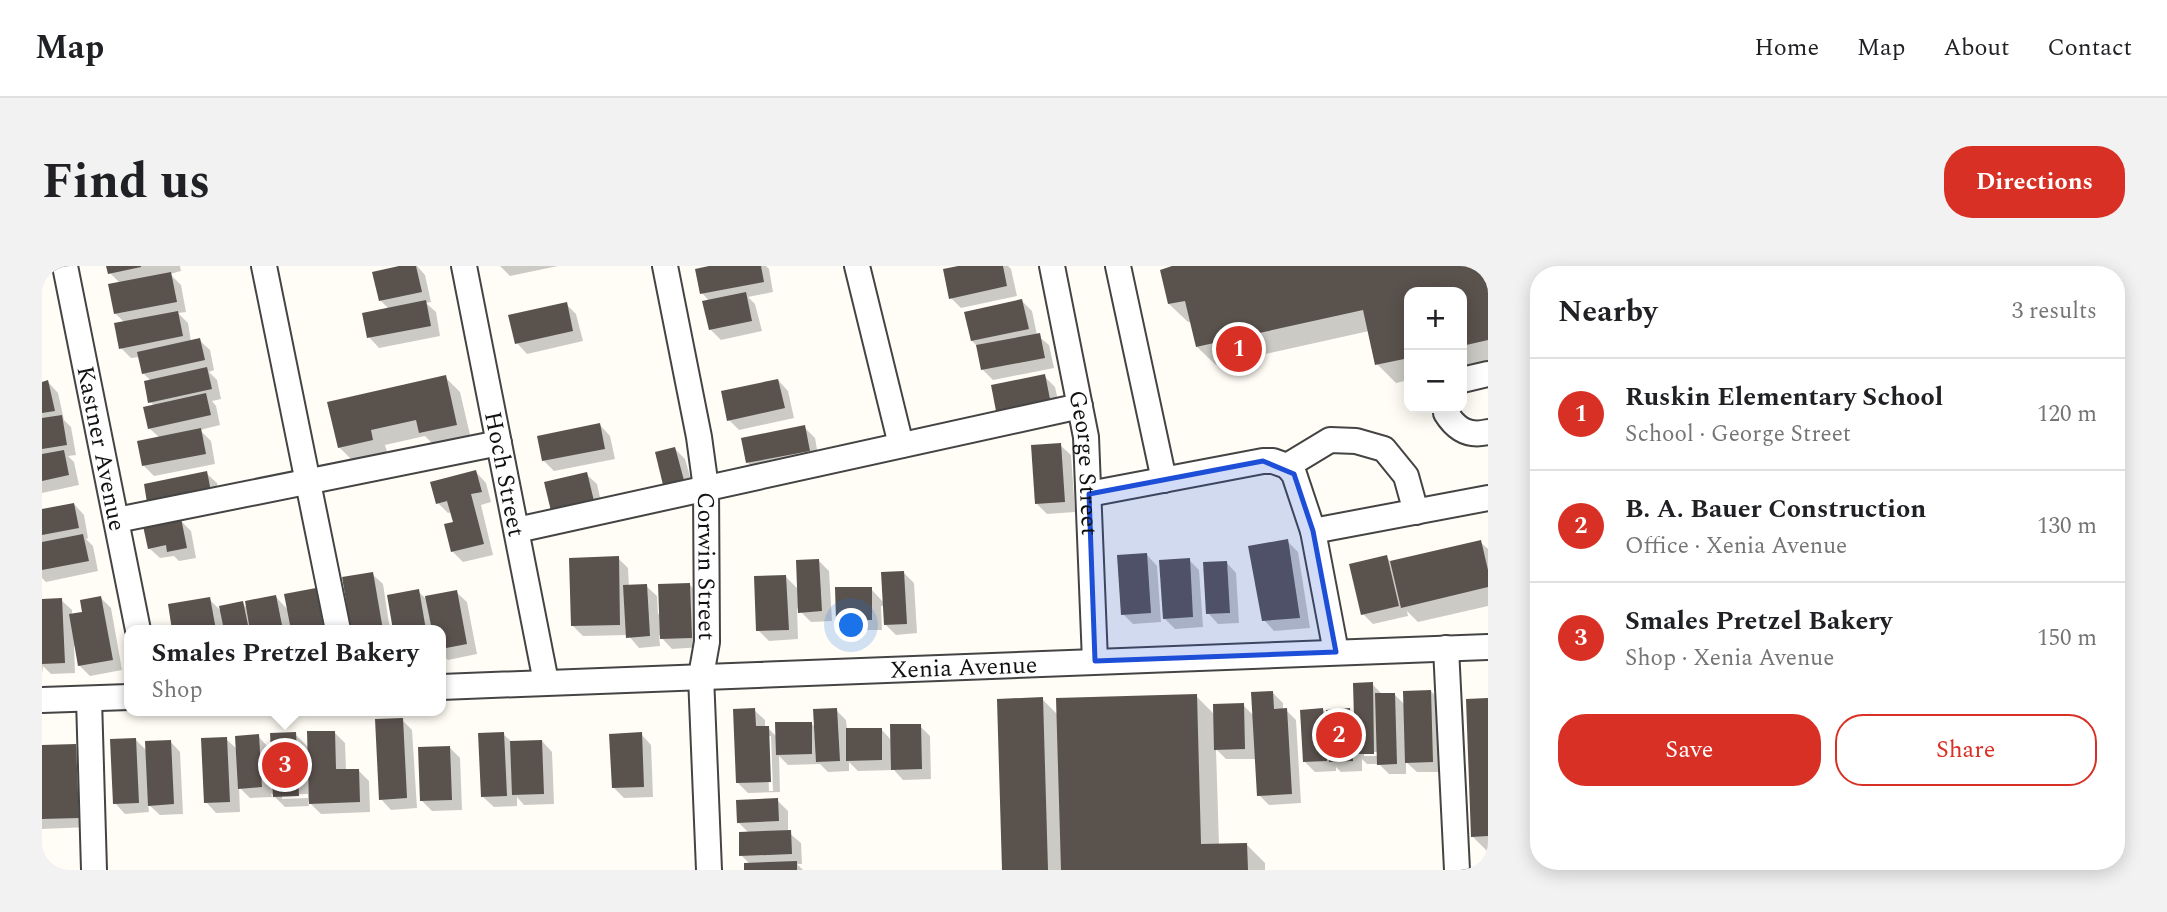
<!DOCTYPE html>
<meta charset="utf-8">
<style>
:root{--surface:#fff;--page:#f2f2f2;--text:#202124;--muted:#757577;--line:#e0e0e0;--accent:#d93025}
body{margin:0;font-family:Spectral,serif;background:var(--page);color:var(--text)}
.controls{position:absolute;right:21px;top:21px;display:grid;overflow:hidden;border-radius:14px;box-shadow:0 4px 18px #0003}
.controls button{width:63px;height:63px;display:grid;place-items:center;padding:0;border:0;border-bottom:2px solid var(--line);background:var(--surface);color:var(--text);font:35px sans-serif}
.you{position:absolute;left:810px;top:360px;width:24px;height:24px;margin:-18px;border:5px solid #fff;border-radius:50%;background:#1a73e8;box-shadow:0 0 0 10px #1a73e833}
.badge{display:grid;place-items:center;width:46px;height:46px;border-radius:50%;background:var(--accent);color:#fff;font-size:23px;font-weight:700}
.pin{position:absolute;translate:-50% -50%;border:4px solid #fff;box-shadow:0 2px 7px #0006}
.popup{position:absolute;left:82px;top:359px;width:322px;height:91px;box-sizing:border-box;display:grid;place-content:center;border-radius:14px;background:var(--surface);filter:drop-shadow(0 2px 5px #0005);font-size:23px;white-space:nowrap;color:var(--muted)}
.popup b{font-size:26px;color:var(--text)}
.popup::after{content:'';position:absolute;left:50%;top:100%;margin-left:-14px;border:14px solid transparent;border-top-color:var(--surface)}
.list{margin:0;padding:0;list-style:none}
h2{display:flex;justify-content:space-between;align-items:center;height:91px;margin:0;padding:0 28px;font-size:30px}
h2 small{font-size:23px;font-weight:400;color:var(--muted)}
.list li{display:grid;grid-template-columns:46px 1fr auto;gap:21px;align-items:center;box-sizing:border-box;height:112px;padding:0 28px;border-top:2px solid var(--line)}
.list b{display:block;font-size:26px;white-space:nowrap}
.list p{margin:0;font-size:23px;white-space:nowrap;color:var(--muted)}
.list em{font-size:23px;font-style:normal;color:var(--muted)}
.actions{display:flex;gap:14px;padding:21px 28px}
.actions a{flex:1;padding:16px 0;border:2px solid var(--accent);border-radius:28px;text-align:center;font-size:24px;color:var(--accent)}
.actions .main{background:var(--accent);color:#fff}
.map{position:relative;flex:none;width:1446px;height:604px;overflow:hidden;border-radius:28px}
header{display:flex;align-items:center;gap:42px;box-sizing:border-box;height:98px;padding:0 35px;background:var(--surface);border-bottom:2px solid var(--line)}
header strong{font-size:33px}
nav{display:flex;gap:38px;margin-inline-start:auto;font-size:24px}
.intro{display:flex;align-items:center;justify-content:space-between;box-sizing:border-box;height:168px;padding:0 42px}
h1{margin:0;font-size:49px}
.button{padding:18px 32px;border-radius:28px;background:var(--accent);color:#fff;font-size:24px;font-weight:700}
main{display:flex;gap:42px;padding:0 42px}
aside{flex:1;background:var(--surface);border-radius:28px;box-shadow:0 4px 18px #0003}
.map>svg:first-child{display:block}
</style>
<header>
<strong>Map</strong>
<nav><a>Home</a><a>Map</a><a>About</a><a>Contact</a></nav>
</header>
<div class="intro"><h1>Find us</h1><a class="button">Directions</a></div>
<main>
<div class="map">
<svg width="1446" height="604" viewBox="0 0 1446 604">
<rect width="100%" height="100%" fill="#fffdf5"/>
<g fill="#0003" fill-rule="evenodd">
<polygon points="66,0 138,0 139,5 128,8 139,19 144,46 136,47 146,57 149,76 157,74 168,84 172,104 167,106 175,114 179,133 170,135 174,140 178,159 158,164 169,175 173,198 112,210 102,200 118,172 107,162 113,140 108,136 109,115 101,107 98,91 89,92 79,82 83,57 73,47 79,18 68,7"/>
<polygon points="365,0 375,0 383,9 389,36 384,37 394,46 398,70 337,82 327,71 347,43 339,35"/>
<polygon points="458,0 516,0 468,10"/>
<polygon points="676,0 724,0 727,3 731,26 706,31 713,38 720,65 679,74 669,64 668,36 660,27"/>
<polygon points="924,0 966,0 969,3 975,30 919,42 909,32"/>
<polygon points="1132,0 1446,0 1446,97 1420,102 1420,26 1367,26 1367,114 1354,117 1335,98 1327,65 1174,99 1155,81 1150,56 1146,56 1127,38"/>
<polygon points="980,35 990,45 995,69 1007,79 1012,102 951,114 941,104 936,81 930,75"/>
<polygon points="524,38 534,48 541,75 485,88 475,77"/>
<polygon points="1002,110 1013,121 1018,144 966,155 955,144"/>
<polygon points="403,111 418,126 429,173 394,181 383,170 343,179 346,189 312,196 297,181"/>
<polygon points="736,114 746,125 752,152 697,164 687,154"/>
<polygon points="6,116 16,127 22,154 29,161 34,189 26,190 32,196 37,219 0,227 0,117"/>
<polygon points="558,159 568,170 573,193 512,205 501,194"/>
<polygon points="762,161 773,172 777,195 716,207 706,197"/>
<polygon points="1018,179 1029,189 1033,246 1005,248 994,237"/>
<polygon points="633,183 643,193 653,228 634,233"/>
<polygon points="434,206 444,217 449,236 439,239 451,289 421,296 411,286 404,259 413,258 410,246 406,247 396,237"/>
<polygon points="164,207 175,217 179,241 119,253"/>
<polygon points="544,208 555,218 561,245 510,244"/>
<polygon points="32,238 42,249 46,272 44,273 51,280 56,305 4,316 0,312 0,245"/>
<polygon points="138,254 149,265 154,292 137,295 132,290 118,292 107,282"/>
<polygon points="1245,275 1256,286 1268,362 1232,365 1222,354"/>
<polygon points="1438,276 1446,283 1446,340 1376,356 1365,345 1366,350 1331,358 1321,348 1344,291 1350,297"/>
<polygon points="1105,289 1115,300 1119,356 1091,358 1081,348"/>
<polygon points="576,292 586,302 587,321 604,320 615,330 616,348 619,347 648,319 658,329 660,381 630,383 617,369 618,380 597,382 586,369 541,370 530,359"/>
<polygon points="1147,294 1157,304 1161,361 1133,363 1123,353"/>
<polygon points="777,295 787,305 790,355 769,356 755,342 756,373 727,375 716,364 744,311 757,324"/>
<polygon points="1184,296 1194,307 1197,357 1176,358 1166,347"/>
<polygon points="862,307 872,317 875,367 854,369 843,358 842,340 839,340 840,364 806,364 795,353 829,323 842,337"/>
<polygon points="330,308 341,318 348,364 311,364 302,313"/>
<polygon points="274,324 284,335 290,364 132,364 128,340 167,333 180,346 200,337 206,343 234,331 247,345"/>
<polygon points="376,325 383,332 414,326 425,336 435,388 406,394 399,387 399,364 353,364 347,330"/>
<polygon points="59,332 69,342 80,404 48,410 37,399 34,380 32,380 33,407 9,408 1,400 0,408 0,335 19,334 30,344 30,349 42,347"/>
<path d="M1330 418 1341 429 1352 428 1363 439 1389 425 1399 436 1401 506H1375L1364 496V508H1347L1337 498H1325L1320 493V505L1299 506 1294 501V505L1273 506 1262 495 1281 444 1286 449 1307 444 1314 450ZM1322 486H1341V490H1322Z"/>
<polygon points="1230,426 1241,437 1241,444 1244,444 1254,454 1259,537 1227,539 1217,529 1215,493 1184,493 1174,483 1177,579 1204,578 1223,597 1223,604 962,604 1000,433 1016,449 1154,430 1173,449 1201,439 1212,450"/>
<polygon points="1446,434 1446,585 1445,585 1430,570"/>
<path d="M712 444 723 454V462H726L735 471 769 457 774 462 794 444 804 454 805 463H839L850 475 878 460 888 470 889 513 861 514 852 504 816 505 807 496V505L786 506 778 498 746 499 737 490 738 526 706 527 696 517ZM725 470H729L731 525H727Z"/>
<polygon points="360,454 370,464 375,542 349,544 339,533"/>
<path d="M292 466 303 477 304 505 316 504 327 515 328 546 279 548 266 535 267 540 243 541 229 527 230 531 208 532 197 521 198 546 174 547 164 536 184 473 196 484 216 470 226 481 229 523H232L253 468 267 482ZM266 528V532L240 533V529Z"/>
<polygon points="461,468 470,476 500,475 510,486 512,538 482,539 475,531 475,540 452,541 441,531"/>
<polygon points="599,468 609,479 611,531 582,532 571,521"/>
<polygon points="94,474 105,485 128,475 138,486 141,548 118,549 106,538 107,546 83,548 73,537"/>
<polygon points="33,480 44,490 47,561 0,563 0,481"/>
<polygon points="407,481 418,492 420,544 390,545 380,535"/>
<polygon points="735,534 746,545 746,566 759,577 760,598 755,598 761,604 704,604 708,598 699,589 708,568 696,556"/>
</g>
<g fill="#5a524d">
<polygon points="64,0 99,0 99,1 66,8"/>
<polygon points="357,0 374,0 380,26 337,35 330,6"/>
<polygon points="667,0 719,0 722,16 658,28 653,3"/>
<polygon points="916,0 961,0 965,20 907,33 901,3"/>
<polygon points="1130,0 1446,0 1446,74 1420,80 1420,26 1367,26 1367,92 1333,99 1321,44 1154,81 1143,35 1126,38 1118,4"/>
<polygon points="129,6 135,36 72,48 66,18"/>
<polygon points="704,26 710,55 667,64 660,35"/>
<polygon points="980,33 987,63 929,75 922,46"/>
<polygon points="384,34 389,60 325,72 320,47"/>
<polygon points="525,36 531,65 473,78 466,49"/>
<polygon points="136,45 141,70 77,83 72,57"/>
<polygon points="998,67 1003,92 939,104 934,79"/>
<polygon points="158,72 163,94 100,108 95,86"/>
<polygon points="165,101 170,123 106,137 102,115"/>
<polygon points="1003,108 1008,133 954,145 949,119"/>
<polygon points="404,109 415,159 377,167 374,154 329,164 331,174 296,182 285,136"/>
<polygon points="736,113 743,142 685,155 679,125"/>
<polygon points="6,114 13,145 0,147 0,116"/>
<polygon points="164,127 169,149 106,163 101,141"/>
<polygon points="20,149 25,179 0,183 0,152"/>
<polygon points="558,157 563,183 500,195 495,170"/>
<polygon points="763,159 768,185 704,197 699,172"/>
<polygon points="159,162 164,188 100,200 95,175"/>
<polygon points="1019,177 1023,236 993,238 989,179"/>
<polygon points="633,181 643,218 622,223 613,186"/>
<polygon points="22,184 27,209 0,215 0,188"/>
<polygon points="434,204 440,226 429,228 442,278 409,286 402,258 411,256 405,235 394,238 388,216"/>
<polygon points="165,205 170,231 106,243 102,218"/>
<polygon points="545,206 552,235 509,245 502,216"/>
<polygon points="32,237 37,262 0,269 0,243"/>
<polygon points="139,252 145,282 125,286 124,279 106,283 101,260"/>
<polygon points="41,268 47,295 0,304 0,276"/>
<polygon points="1246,273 1258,352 1220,355 1206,280"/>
<polygon points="1439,274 1446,304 1446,321 1359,342 1348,295"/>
<polygon points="1105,287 1109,347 1079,349 1075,289"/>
<polygon points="1345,289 1357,340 1319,349 1307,298"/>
<polygon points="577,290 578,359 529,360 527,292"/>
<polygon points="1148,292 1151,351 1121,353 1117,294"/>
<polygon points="777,293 780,345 756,347 754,294"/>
<polygon points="1185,295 1188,347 1164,348 1161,296"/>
<polygon points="862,305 865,358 842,359 839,306"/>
<polygon points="331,306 341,364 309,364 300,311"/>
<polygon points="744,309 747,364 714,365 712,310"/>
<polygon points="648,317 650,372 618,373 616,318"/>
<polygon points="605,318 608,370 584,372 581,319"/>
<polygon points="793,321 830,321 830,354 794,354"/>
<polygon points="274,322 282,364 249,364 242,328"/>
<polygon points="377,323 384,364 351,364 345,329"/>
<polygon points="415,324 425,378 399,383 399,364 390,364 383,330"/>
<polygon points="234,329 241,364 208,364 203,335"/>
<polygon points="59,330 71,394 36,400 27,348 40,346 38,334"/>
<polygon points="168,331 174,364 130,364 126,338"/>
<polygon points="20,332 23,397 0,398 0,333"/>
<polygon points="201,335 207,364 182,364 177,340"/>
<polygon points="1331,416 1332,488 1313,488 1311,417"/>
<polygon points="1389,424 1391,496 1363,497 1361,425"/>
<polygon points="1231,425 1232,443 1245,442 1250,528 1215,530 1209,426"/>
<polygon points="1333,427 1353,427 1355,498 1335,499"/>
<polygon points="1155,428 1159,578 1205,577 1206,604 1019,604 1014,432"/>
<polygon points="1001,431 1006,604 960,604 955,433"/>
<polygon points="1446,432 1446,570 1429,571 1424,433"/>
<polygon points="1202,437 1203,483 1172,484 1171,438"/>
<polygon points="713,442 714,460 727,460 729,516 694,517 691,443"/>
<polygon points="795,442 798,495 774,496 771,443"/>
<polygon points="1281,442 1285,495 1261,496 1258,444"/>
<polygon points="1308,442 1311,495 1287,496 1284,444"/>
<polygon points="361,452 365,532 337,534 333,453"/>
<polygon points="733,456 770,456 770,488 734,489"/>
<polygon points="848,458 879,458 880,503 849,504"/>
<polygon points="804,462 840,462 840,494 804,495"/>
<polygon points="265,465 293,465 294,503 317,503 318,536 267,538"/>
<polygon points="254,466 257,530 231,531 228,467"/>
<polygon points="462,466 465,530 439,531 436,467"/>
<polygon points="600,466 602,521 570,522 567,468"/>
<polygon points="217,468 220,521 196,523 193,470"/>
<polygon points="185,471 188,536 162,537 159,472"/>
<polygon points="94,472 97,537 71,538 68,473"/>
<polygon points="129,474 132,538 106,540 103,475"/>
<polygon points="500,474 502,528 470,529 468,475"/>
<polygon points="34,478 37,552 0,553 0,479"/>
<polygon points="408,480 410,534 378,535 376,481"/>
<polygon points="736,532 737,555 695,557 694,534"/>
<polygon points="749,564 750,588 697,590 697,566"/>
<polygon points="755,595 755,604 702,604 702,597"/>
</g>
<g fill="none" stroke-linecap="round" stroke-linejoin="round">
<g stroke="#444" stroke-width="28">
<g id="minor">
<path id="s1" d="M23 0 96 364"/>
<polyline points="222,0 296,364"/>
<path id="s2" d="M422 0 504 416"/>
<path id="s3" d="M623 0 657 171 664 222 665 376 659 410 667 604"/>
<polyline points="815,0 859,179"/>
<path id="s4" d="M1010 0 1044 171 1053 395"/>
<polyline points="1076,0 1122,214"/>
<polyline points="1420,114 1446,108"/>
<path d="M1405 142 1404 147C1414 163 1426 171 1446 166"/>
<polyline points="1245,200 1288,174 1314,175 1342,183 1364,210 1374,246"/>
<polyline points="1047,228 1221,195 1231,195 1245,200 1252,208 1271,265 1294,386"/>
<polyline points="75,254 457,177"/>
<polyline points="475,264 1038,140"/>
<polyline points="1271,265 1446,232"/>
<polyline points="1404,382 1415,604"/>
<path id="s5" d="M399 421 1446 381"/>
<polyline points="47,433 52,604"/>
<polyline points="0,434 87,431"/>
</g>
</g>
<use href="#minor" stroke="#fff" stroke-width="24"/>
</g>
<path fill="#1d4ed8" fill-opacity="0.2" stroke="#1d4ed8" stroke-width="5" stroke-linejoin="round" d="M1221 195 1252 208 1271 265 1294 386 1053 395 1047 228Z"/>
<g text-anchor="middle" stroke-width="7" stroke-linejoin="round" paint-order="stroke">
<g font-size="24" fill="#111" stroke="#fff">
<text dy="8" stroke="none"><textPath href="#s1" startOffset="186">Kastner Avenue</textPath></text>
<text dy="8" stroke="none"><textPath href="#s4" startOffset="200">George Street</textPath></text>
<text dy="8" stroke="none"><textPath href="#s2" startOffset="212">Hoch Street</textPath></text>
<text dy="8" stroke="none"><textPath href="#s3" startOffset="304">Corwin Street</textPath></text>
<text dy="8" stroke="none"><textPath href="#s5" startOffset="523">Xenia Avenue</textPath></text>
</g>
</g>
</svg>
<div class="controls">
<button>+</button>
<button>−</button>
</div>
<div class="you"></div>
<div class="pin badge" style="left:1197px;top:83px">1</div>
<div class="pin badge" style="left:1297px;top:469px">2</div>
<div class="pin badge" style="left:243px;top:499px">3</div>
<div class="popup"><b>Smales Pretzel Bakery</b>Shop</div>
</div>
<aside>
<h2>Nearby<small>3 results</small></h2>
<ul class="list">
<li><span class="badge">1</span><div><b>Ruskin Elementary School</b><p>School · George Street</p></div><em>120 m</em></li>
<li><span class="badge">2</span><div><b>B. A. Bauer Construction</b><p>Office · Xenia Avenue</p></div><em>130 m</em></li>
<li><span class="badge">3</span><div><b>Smales Pretzel Bakery</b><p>Shop · Xenia Avenue</p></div><em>150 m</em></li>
</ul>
<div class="actions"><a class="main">Save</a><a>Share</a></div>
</aside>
</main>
